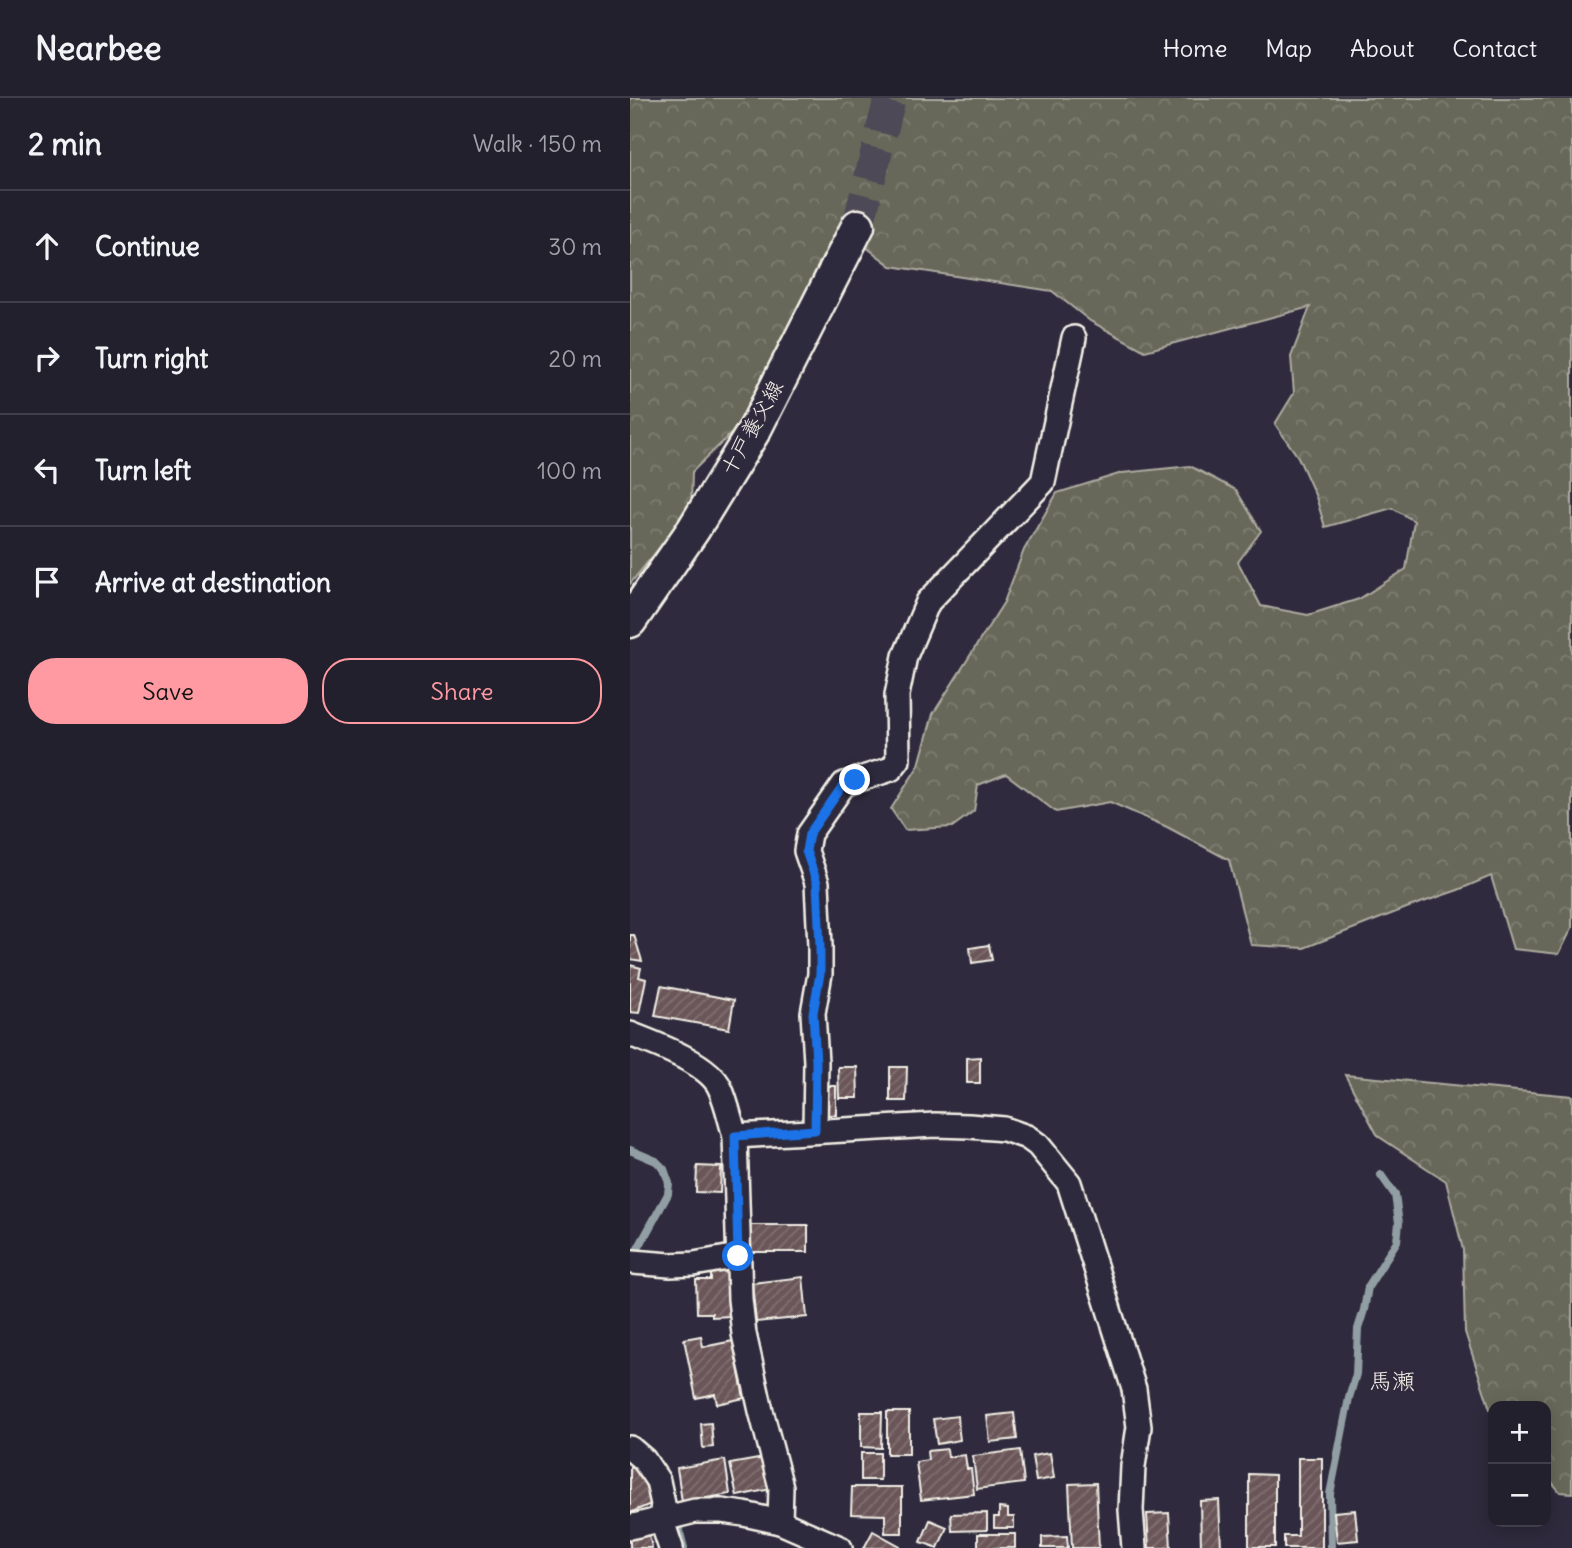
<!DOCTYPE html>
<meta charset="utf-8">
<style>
:root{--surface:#23202e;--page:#2b2836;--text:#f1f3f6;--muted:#a3a3aa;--line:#403e4a;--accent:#ff9aa2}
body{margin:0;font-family:Delius,"Klee One",sans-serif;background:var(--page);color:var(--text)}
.controls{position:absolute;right:21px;bottom:21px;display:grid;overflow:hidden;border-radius:14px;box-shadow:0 4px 18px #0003}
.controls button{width:63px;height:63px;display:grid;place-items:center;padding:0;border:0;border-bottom:2px solid var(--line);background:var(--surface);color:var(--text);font:35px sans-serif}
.stop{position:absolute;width:21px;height:21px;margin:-16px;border:5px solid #1a73e8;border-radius:50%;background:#fff}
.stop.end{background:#1a73e8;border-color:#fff;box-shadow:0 2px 7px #0008}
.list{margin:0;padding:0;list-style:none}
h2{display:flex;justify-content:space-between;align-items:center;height:91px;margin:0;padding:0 28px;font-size:30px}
h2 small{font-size:23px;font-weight:400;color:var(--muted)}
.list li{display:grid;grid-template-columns:46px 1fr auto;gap:21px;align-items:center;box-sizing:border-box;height:112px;padding:0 28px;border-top:2px solid var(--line)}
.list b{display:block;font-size:26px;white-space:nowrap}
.list em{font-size:23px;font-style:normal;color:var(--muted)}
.actions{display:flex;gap:14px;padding:21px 28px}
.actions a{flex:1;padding:16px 0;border:2px solid var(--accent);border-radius:28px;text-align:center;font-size:24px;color:var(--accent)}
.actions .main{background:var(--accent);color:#111}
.icon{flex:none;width:38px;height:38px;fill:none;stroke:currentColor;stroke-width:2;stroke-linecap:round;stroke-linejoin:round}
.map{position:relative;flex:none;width:942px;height:1450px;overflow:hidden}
header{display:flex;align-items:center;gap:42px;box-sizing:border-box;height:98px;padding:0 35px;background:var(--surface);border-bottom:2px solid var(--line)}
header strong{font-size:33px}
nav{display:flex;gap:38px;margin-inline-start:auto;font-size:24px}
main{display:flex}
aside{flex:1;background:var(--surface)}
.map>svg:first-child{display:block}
</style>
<header>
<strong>Nearbee</strong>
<nav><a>Home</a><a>Map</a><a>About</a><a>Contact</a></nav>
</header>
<main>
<aside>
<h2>2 min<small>Walk · 150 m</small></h2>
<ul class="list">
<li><svg class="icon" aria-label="ahead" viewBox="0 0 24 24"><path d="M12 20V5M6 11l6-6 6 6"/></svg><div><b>Continue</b></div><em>30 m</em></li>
<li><svg class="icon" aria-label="right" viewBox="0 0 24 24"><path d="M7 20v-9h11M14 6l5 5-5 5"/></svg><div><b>Turn right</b></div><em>20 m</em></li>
<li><svg class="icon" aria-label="left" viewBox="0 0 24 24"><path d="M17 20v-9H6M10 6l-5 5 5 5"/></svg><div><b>Turn left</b></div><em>100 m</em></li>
<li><svg class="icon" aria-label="arrive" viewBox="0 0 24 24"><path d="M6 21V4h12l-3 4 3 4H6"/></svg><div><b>Arrive at destination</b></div></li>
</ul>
<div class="actions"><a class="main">Save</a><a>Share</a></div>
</aside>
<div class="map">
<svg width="942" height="1450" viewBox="0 0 942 1450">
<defs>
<pattern id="forest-crowns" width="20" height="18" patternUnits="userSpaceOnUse" patternTransform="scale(1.75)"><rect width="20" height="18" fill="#67685a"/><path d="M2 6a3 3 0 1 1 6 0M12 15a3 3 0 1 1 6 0" fill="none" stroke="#7d7e72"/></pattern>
<pattern id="building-hatch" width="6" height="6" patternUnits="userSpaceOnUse" patternTransform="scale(1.75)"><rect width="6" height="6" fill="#6b5659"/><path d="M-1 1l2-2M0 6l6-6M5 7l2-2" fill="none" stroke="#816f71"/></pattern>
</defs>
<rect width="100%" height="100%" fill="#2f2a3d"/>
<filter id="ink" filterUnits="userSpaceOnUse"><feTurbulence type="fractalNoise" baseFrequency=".0143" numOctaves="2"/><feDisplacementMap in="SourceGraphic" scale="14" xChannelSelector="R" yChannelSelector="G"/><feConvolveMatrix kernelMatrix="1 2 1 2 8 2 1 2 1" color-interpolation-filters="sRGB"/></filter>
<g filter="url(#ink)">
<g fill="url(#forest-crowns)" stroke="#aeaca1" stroke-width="2">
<polygon points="0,0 942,0 942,830 929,856 883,851 861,778 828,792 779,809 674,850 621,847 599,762 537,729 480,704 426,714 376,676 348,687 344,713 322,729 275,732 261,711 289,667 303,616 374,504 394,452 427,395 492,375 560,368 606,392 631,433 608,464 631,508 678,517 729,501 776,471 784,423 762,410 695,429 686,399 668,359 645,326 664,295 661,259 680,209 515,253 460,223 422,193 261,168 215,133 112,325 62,374 61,409 45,433 30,449 0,486"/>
<polygon points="715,977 942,998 942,1395 930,1394 916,1377 916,1308 863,1308 863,1314 860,1311 835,1234 833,1152 816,1083 748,1038"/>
</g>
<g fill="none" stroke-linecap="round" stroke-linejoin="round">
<g stroke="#919fa4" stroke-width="8">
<polyline points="0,1052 26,1063 34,1071 39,1085 38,1096 5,1156"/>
<polyline points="49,1431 54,1450"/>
<polyline points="701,1450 700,1396 719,1300 726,1276 728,1231 734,1212 738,1189 767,1143 769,1125 765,1097 751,1077"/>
</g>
</g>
<g fill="url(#building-hatch)" stroke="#f4f1e8" stroke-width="2">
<polygon points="0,837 4,837 12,863 0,861"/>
<polygon points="359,847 362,862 342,865 340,850"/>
<polygon points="0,867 11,870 9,879 16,881 9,915 0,914"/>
<polygon points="31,888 104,902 99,931 25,918"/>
<polygon points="350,959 350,985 337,985 337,960"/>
<polygon points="208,969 227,969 228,1000 209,1000"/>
<polygon points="260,969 277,969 276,1003 260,1003"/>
<rect x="195" y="988" width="11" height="29"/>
<polygon points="67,1068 91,1069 90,1095 66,1094"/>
<rect x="119" y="1127" width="59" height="27"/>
<polygon points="100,1168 101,1218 82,1219 82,1215 67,1215 66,1182 81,1182 81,1169"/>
<polygon points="173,1179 177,1219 126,1224 122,1185"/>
<polygon points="71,1238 73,1249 103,1243 114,1300 87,1306 85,1296 66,1300 54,1241"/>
<polygon points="231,1314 252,1314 251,1350 231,1349"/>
<rect x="257" y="1314" width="22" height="42"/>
<polygon points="384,1315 387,1341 360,1344 357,1318"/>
<polygon points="327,1318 330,1342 307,1346 303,1321"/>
<polygon points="81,1325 83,1349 73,1350 71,1326"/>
<polygon points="317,1351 318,1359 335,1357 337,1371 341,1371 344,1396 291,1402 286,1364 298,1362 297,1353"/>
<polygon points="390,1352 394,1385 347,1391 343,1358"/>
<rect x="231" y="1355" width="19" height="27"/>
<polygon points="420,1355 424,1380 406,1383 402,1358"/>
<polygon points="140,1359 146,1390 107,1398 100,1366"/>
<polygon points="668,1360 692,1360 692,1450 654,1450 654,1438 668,1438"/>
<polygon points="95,1362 100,1396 52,1404 47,1370"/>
<polygon points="7,1368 23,1405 0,1415 0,1370"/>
<polygon points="619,1376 645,1377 645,1449 619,1449"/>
<polygon points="466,1385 469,1450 442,1450 439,1386"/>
<polygon points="222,1389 272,1389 272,1435 255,1435 255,1417 221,1416"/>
<polygon points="589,1402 591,1450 571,1450 570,1403"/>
<polygon points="369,1410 378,1411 378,1419 384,1419 384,1430 364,1430 364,1419 369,1419"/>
<polygon points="725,1412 728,1442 707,1444 704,1414"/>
<polygon points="357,1415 357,1432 322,1433 321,1416"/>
<polygon points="539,1415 541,1450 519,1450 517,1416"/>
<polygon points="300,1422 317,1429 308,1450 291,1444"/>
<polygon points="243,1433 270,1448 269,1450 234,1450"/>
<polygon points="19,1436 22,1450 0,1450 0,1441"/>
<rect x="348" y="1436" width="37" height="14"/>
<polygon points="437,1438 438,1450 412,1450 412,1439"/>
</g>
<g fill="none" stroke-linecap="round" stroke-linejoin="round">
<polyline stroke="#4d4857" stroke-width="32" stroke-dasharray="32 16" stroke-linecap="butt" points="228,128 260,0"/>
<g stroke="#f4f1e8" stroke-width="28">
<g id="minor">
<path d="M0 936C25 946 79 965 90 990 97 1005 100 1022 105 1038L305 1027 339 1028 374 1031 397 1039 408 1047 439 1085 504 1291 509 1329 503 1368 501 1412 504 1450"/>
<polyline points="185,1032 186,964 183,915 190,876 190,848 187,785 176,753 179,736 214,686 261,671 268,662 267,597 275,558 298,504 413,384 444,240"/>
<polyline points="105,1038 110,1201 114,1236 131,1313 151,1389 150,1424"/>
<polyline points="3,1164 40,1167 64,1166 108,1158"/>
<polyline points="0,1350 14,1362 28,1383 33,1406 31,1420 41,1450"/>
<polyline points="0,1429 65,1413 92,1413 114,1416 150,1424 210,1450"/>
</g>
</g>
<g stroke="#f4f1e8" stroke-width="37">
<polyline id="secondary" points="0,523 63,432 125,331 228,128"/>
</g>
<use href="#minor" stroke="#2f2a3d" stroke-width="23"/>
<use href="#secondary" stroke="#2f2a3d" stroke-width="32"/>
</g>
</g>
<g fill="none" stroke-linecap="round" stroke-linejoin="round" filter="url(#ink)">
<polyline stroke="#1a73e8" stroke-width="9" points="108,1158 105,1038 185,1032 186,964 183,915 190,876 190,848 187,785 176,753 179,736 214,686 225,682"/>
</g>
<g text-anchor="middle" stroke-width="5" stroke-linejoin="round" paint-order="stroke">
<g font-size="21" fill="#f4f1e8" stroke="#2f2a3d">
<text transform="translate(122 330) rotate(-61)" y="7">十戸養父線</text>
</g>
<g font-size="23" fill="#f4f1e8" stroke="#2f2a3d">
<text x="762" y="1291">馬瀬</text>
</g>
</g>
</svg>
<div class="controls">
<button>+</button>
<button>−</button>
</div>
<div class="stop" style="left:108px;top:1158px"></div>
<div class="stop end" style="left:225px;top:682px"></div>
</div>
</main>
